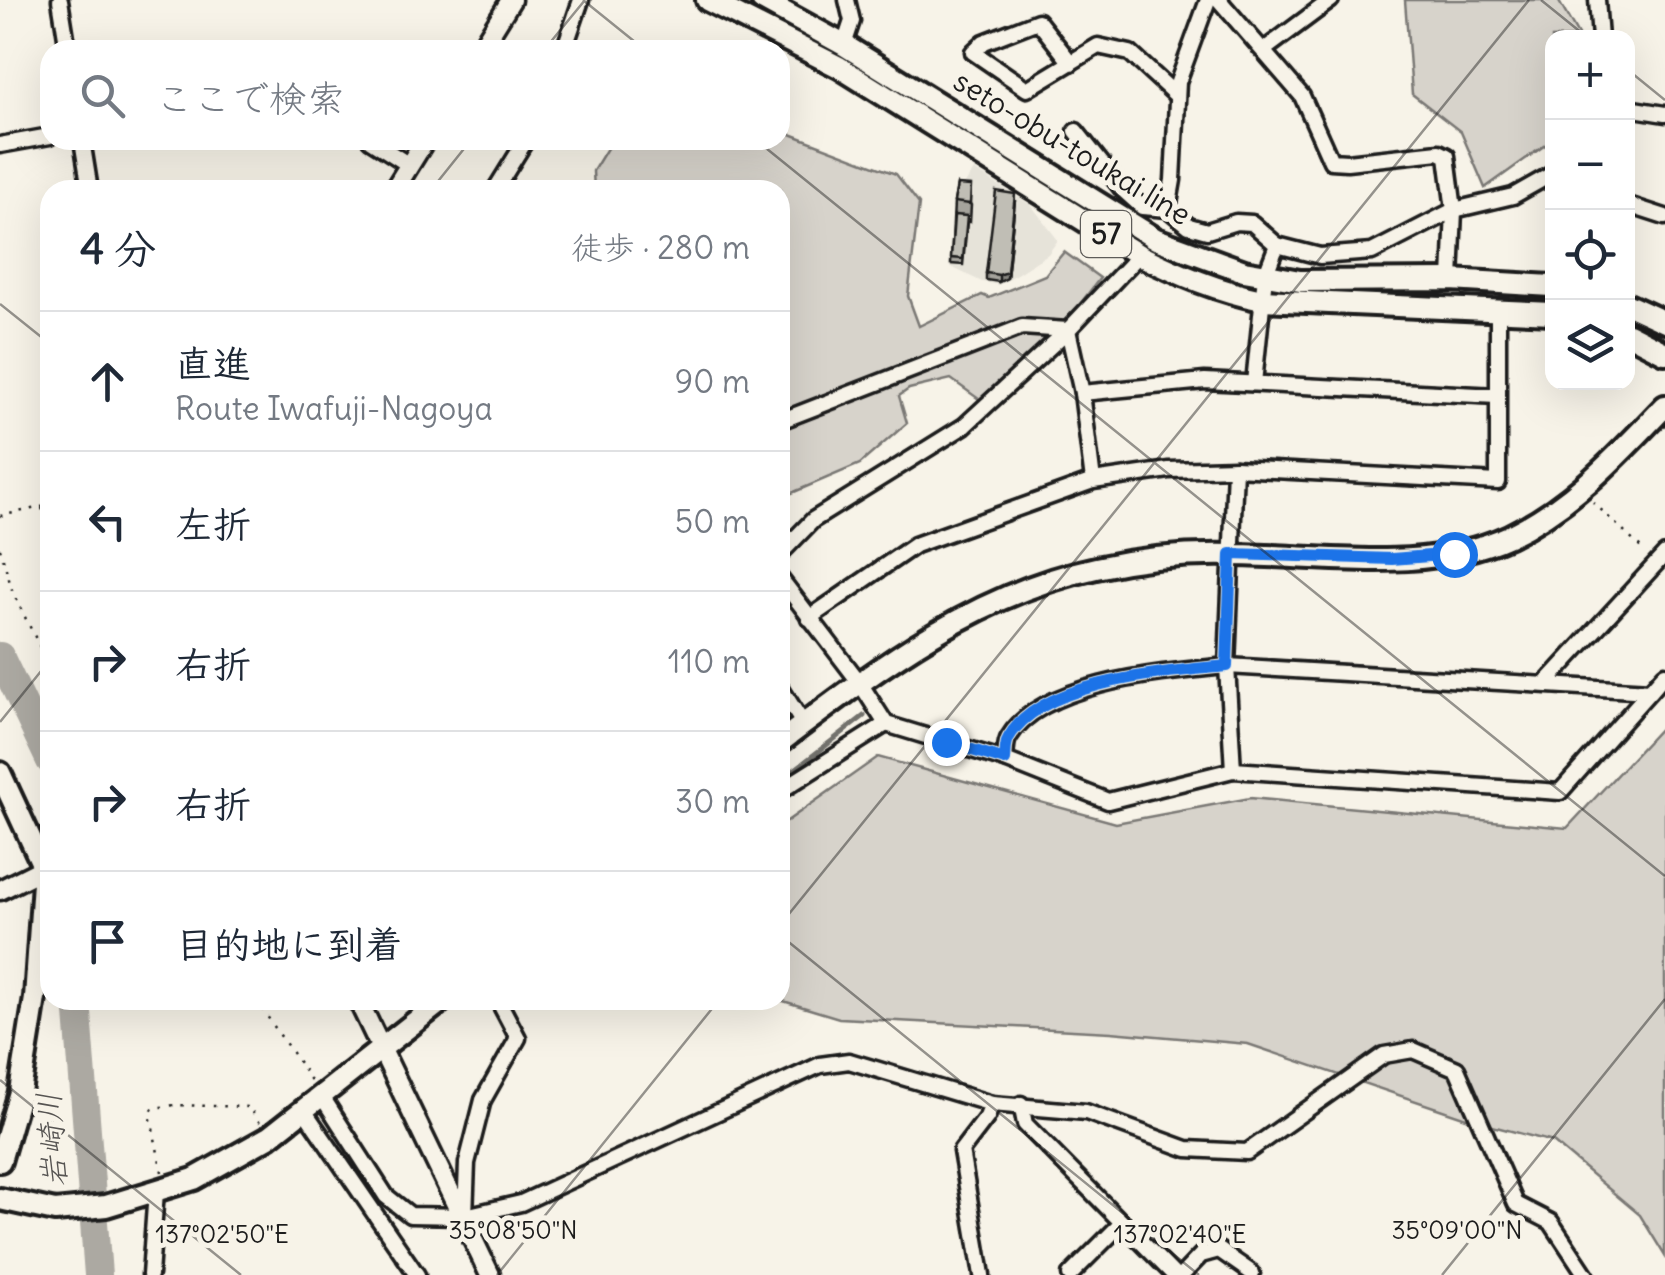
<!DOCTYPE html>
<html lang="ja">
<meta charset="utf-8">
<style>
:root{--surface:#fff;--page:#f6f6f7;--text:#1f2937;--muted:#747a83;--line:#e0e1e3}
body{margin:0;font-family:Delius,"Klee One",sans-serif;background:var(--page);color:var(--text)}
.controls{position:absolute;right:30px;top:30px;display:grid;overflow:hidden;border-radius:20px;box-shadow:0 10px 40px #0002}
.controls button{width:90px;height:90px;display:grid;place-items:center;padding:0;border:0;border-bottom:2px solid var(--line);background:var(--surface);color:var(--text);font:50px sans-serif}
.stop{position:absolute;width:30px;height:30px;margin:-22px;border:8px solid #1a73e8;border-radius:50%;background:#fff}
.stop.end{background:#1a73e8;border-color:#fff;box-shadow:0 2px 10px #0008}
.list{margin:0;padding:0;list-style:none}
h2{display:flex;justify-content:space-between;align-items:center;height:130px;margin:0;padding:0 40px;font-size:42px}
h2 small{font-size:32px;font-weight:400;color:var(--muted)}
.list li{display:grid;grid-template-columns:65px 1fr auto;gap:30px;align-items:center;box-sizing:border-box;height:140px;padding:0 40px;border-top:2px solid var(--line)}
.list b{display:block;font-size:38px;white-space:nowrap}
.list p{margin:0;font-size:32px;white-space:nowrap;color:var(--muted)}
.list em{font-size:32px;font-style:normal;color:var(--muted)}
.icon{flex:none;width:55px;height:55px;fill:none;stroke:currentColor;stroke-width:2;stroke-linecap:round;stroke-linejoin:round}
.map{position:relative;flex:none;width:1665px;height:1275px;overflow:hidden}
.search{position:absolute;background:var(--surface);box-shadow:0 10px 40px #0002;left:40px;top:40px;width:750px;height:110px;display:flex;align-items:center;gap:25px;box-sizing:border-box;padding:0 35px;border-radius:30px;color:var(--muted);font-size:38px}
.panel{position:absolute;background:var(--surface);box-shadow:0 10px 40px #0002;left:40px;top:180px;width:750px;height:830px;border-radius:30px}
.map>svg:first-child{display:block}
</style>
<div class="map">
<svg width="1665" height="1275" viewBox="0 0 1665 1275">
<rect width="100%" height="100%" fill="#f7f3e8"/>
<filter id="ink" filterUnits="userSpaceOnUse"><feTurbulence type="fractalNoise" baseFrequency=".01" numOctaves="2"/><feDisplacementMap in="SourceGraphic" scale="20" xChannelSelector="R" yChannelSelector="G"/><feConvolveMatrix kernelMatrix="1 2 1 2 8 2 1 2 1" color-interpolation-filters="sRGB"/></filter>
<g filter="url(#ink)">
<polygon fill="#e6e3d9" points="974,170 1031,205 1058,240 1048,254 999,285 982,282 949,266 957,196"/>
<g fill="#d7d3cb" stroke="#7a7874" stroke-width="2.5">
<polygon points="1405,0 1558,0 1579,37 1552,38 1552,140 1485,188 1461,132 1412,94"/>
<polygon points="780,130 896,174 919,204 908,296 919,326 982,295 989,298 1045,275 1064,252 1100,278 1060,330 983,402 951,379 909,389 899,396 907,423 860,464 780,498 780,190 594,190 593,171 612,140 780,140"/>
<polygon points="1665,723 1665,1256 1640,1215 1553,1142 1481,1123 1248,1044 1111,1032 839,1018 780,1000 780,826 878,757 1116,823 1250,798 1567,828"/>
</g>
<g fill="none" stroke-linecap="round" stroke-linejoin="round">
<polyline stroke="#72716c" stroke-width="5" points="780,781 864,716"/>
<g stroke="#aca9a2" stroke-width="28">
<polyline points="0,656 50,761"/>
<polyline points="77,1000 98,1275"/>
</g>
<g stroke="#1c1c1c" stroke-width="21">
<g id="minor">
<polyline points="60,0 68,50"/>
<polyline points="1219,0 1302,96 1331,161 1347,162 1439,152 1447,156 1454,210 1451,280"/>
<polyline points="1597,0 1600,38"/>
<polyline points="844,45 852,21 847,0"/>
<polyline points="564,50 581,0"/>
<polyline points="1264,50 1331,0"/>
<polyline points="1071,63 1038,21 984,42 973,52 1027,89 1098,46 1130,53 1177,96"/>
<polyline points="1628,108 1665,114"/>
<polyline points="1076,131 1122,189 1142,207 1168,209 1189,226 1207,231 1236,222 1252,223 1277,245"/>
<polyline points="82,140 90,190"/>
<polyline points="370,140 409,165"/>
<polyline points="0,145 50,136"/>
<polyline points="495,190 526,140"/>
<polyline points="1628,205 1665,217"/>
<polyline points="1168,209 1173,180 1178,82 1208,0"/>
<polyline points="1068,330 1082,393 1093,481"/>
<polyline points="1254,383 1265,276 1277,245 1320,256 1372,252 1454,210 1513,196 1552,174"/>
<polyline points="1082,393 1205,381 1497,396"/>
<polyline points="780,421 1022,327 1068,330"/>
<polyline points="780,554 813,520 964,426 1068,330 1139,255"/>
<polyline points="780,578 860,683 886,724 1005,760 1108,801 1233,770 1560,792 1665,674"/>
<polyline points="809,618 915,545 1093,481 1169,470 1235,468 1498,482 1498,309"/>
<polyline points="1545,684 1665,554"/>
<polyline points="780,687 804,725"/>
<path d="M1005 760C1006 752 1005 743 1009 737 1042 681 1168 672 1227 666L1650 691"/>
<polyline points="1233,770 1227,666 1235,468"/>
<polyline points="780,791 886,724"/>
<polyline points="321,1095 386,1196 410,1215 465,1216 521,1203 820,1065 849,1061 992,1104 1086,1112 1187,1149 1247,1152 1384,1055 1413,1050 1457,1069 1516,1204 1551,1222 1586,1275"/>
<polyline points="1021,1104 1025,1124 1174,1275"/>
<polyline points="303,1109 417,1275"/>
<polyline points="465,1216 467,1163 483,1100 518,1038 498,1000"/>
<polyline points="150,1275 156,1191"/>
<polyline points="982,1275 961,1151 987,1117 992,1104"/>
<polyline points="1070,1275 1121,1224"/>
<polyline points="1182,1275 1201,1255 1219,1250 1252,1273"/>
</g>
</g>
<g stroke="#1c1c1c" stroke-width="25">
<g id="tertiary">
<polyline points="480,50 511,0"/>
<polyline points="394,190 425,140"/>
<polyline points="0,890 50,865"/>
<polyline points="358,1000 490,1275"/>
</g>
</g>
<g stroke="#1c1c1c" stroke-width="28">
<g id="secondary">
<path d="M780 742C877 669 974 594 1096 568 1141 558 1186 554 1231 555 1322 555 1424 575 1509 536 1572 506 1618 455 1665 406"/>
<polyline points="0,773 44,868 35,998 20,1092 0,1161"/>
<polyline points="0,1199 55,1211 106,1206 194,1179 269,1137 443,1000"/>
</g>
</g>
<g stroke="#1c1c1c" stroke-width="28">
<g id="primary">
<path d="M707 0 839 67 1139 255C1180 275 1218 291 1262 300L1552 313"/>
<polyline points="762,0 844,45 1156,239 1244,271 1300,281 1451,280 1552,286"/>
<polyline points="1628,305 1665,322"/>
<polyline points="1628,334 1665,353"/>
</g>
</g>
<g stroke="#1c1c1c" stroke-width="2.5" stroke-dasharray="2.5 8" stroke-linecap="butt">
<polyline points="1593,502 1645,552"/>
<polyline points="42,508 50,534"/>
<polyline points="0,516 50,505"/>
<polyline points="0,548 13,593 50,667"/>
<polyline points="256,1000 312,1082"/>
<polyline points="162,1172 150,1114 153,1108 175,1105 249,1107 260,1123"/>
</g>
<use href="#minor" stroke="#f7f3e8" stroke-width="14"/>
<use href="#tertiary" stroke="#f7f3e8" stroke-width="18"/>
<use href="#secondary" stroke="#f7f3e8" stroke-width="20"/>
<use href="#primary" stroke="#f7f3e8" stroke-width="20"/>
</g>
<g fill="#a5a39c" stroke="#1c1c1c" stroke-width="2.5">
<polygon points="957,185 971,205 970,222 967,222 963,265 951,264 954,202"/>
<polygon points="1015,200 1007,278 999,282 986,280 986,273"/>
</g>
<polygon fill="#86857f" stroke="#1c1c1c" stroke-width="2.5" points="1015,200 1007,278 999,282 999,275"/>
<g fill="#c0beb5" stroke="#1c1c1c" stroke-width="2.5">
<polygon points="957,185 971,186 970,204 954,202"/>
<polygon points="996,191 1015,194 1007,272 999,275 986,273"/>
<polygon points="954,215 967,216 963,259 951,258"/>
</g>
</g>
<g fill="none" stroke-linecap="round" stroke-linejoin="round" filter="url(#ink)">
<path stroke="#1a73e8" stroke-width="12" d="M946 742 1005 760C1006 752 1005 743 1009 737 1042 680 1168 672 1227 666L1231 554 1392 559 1454 554"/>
</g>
<path fill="none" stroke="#1c1c1c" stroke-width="2.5" stroke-opacity="0.45" d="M583 0 645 50M1541 0 1588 38M544 50 585 0M1628 70 1665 100M756 140 1665 876M431 190 471 140M0 304 50 344M0 722 50 660M780 925 1529 0M780 935 1199 1275M0 1080 241 1275M497 1275 719 1000M1442 1275 1665 999"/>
<g text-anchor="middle" stroke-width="10" stroke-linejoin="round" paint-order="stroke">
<rect fill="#f7f3e8" stroke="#5e5c59" stroke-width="2.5" x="1081" y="211" width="50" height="46" rx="8"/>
<g font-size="28" font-weight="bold" fill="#1c1c1c">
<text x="1106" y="244">57</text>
</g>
<g font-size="30" fill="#1c1c1c" stroke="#f7f3e8">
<text transform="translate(1072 148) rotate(31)" y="10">seto-obu-toukai line</text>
</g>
<g font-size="32" font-style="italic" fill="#565452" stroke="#f7f3e8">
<text transform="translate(52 1140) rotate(-94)" y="11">岩崎川</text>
</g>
</g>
<g font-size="25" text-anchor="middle" fill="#1c1c1c" stroke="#f7f3e8" stroke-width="10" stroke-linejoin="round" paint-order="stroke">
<text x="513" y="1239">35°08'50"N</text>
<text x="1457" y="1239">35°09'00"N</text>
<text x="222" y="1243">137°02'50"E</text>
<text x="1180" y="1243">137°02'40"E</text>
</g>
</svg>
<div class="controls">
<button>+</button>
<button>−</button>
<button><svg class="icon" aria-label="locate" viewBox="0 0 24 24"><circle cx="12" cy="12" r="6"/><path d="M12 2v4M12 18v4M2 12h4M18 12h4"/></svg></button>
<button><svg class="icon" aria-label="layers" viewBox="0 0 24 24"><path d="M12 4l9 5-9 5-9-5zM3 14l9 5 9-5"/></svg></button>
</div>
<div class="stop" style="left:1454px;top:554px"></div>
<div class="stop end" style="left:946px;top:742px"></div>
<div class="search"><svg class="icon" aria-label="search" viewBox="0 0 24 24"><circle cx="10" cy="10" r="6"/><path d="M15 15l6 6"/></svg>ここで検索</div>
<section class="panel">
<h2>4 分<small>徒歩 · 280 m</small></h2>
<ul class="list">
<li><svg class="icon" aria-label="ahead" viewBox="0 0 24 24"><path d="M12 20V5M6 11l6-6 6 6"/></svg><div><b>直進</b><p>Route Iwafuji-Nagoya</p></div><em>90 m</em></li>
<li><svg class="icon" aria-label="left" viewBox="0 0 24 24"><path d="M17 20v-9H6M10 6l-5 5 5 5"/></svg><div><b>左折</b></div><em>50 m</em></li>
<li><svg class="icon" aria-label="right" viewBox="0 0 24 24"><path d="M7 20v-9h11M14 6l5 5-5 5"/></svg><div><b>右折</b></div><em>110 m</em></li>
<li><svg class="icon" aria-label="right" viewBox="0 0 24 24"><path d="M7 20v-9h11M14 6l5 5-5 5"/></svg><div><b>右折</b></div><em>30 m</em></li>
<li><svg class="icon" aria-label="arrive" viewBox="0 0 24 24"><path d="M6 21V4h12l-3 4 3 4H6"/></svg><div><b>目的地に到着</b></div></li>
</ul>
</section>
</div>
